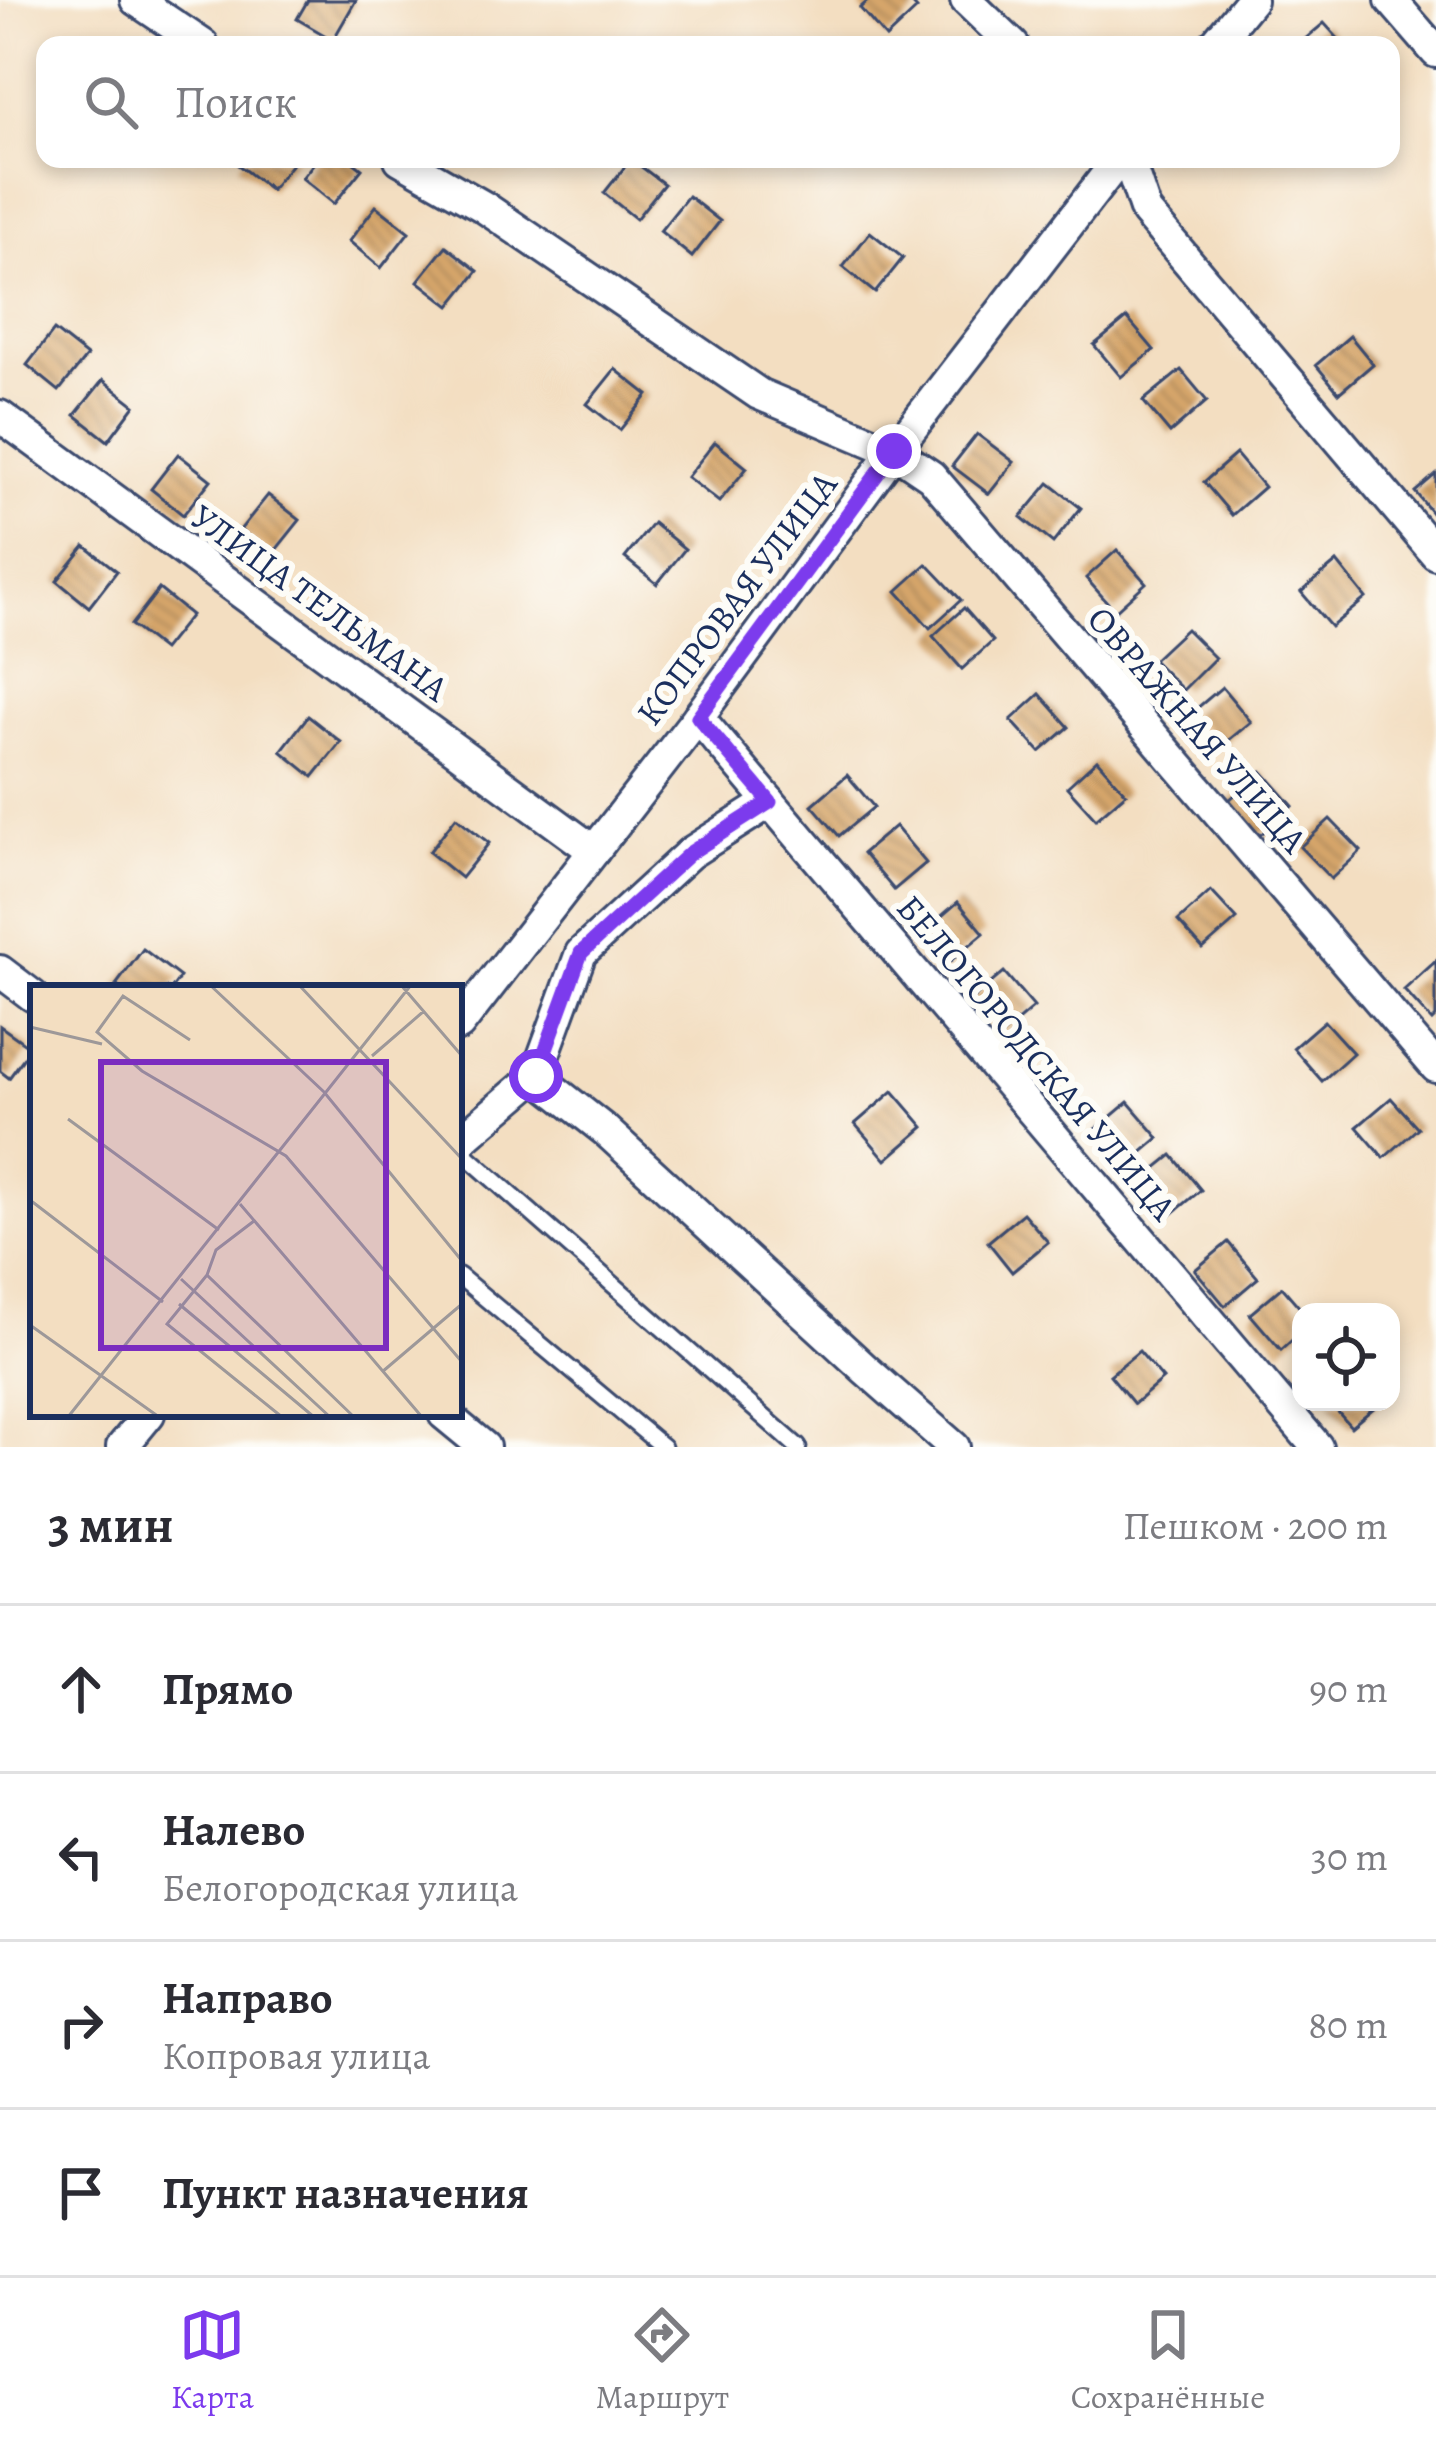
<!DOCTYPE html>
<html lang="ru">
<meta charset="utf-8">
<style>
:root{--surface:#fff;--page:#f7f7f7;--text:#2b2b33;--muted:#7c7c81;--line:#e1e1e2;--accent:#7c3aed}
body{margin:0;font-family:Alegreya,serif;background:var(--page);color:var(--text)}
.controls{position:absolute;right:36px;bottom:36px;display:grid;overflow:hidden;border-radius:24px;box-shadow:0 6px 18px #0003}
.controls button{width:108px;height:108px;display:grid;place-items:center;padding:0;border:0;border-bottom:3px solid var(--line);background:var(--surface);color:var(--text);font:60px sans-serif}
.stop{position:absolute;width:36px;height:36px;margin:-27px;border:9px solid #7c3aed;border-radius:50%;background:#fff}
.stop.end{background:#7c3aed;border-color:#fff;box-shadow:0 3px 12px #0008}
.list{margin:0;padding:0;list-style:none}
h2{display:flex;justify-content:space-between;align-items:center;height:156px;margin:0;padding:0 48px;font-size:51px}
h2 small{font-size:39px;font-weight:400;color:var(--muted)}
.list li{display:grid;grid-template-columns:78px 1fr auto;gap:36px;align-items:center;box-sizing:border-box;height:168px;padding:0 48px;border-top:3px solid var(--line)}
.list b{display:block;font-size:45px;white-space:nowrap}
.list p{margin:0;font-size:39px;white-space:nowrap;color:var(--muted)}
.list em{font-size:39px;font-style:normal;color:var(--muted)}
.icon{flex:none;width:66px;height:66px;fill:none;stroke:currentColor;stroke-width:2;stroke-linecap:round;stroke-linejoin:round}
.map{position:relative;flex:none;width:1436px;height:1447px;overflow:hidden}
.search{position:absolute;background:var(--surface);box-shadow:0 6px 18px #0003;left:36px;right:36px;top:36px;height:132px;display:flex;align-items:center;gap:30px;box-sizing:border-box;padding:0 42px;border-radius:24px;color:var(--muted);font-size:45px}
.sheet{height:828px;background:var(--surface)}
nav{display:flex;justify-content:space-around;align-items:center;box-sizing:border-box;height:168px;border-top:3px solid var(--line);background:var(--surface);font-size:33px;color:var(--muted)}
nav a{display:grid;justify-items:center;gap:6px}
nav .on{color:var(--accent)}
.map>svg:first-child{display:block}
</style>
<div class="map">
<svg width="1436" height="1447" viewBox="0 0 1436 1447">
<defs>
<pattern id="building-back-hatch" width="6" height="6" patternUnits="userSpaceOnUse" patternTransform="scale(3)"><rect width="6" height="6" fill="#d6a66b"/><path d="M-1 5l2 2M0 0l6 6M5-1l2 2" fill="none" stroke="#ad885b"/></pattern>
</defs>
<rect width="100%" height="100%" fill="#fdfcf7"/>
<filter id="ink" filterUnits="userSpaceOnUse"><feTurbulence type="fractalNoise" baseFrequency=".00833" numOctaves="2"/><feDisplacementMap in="SourceGraphic" scale="24" xChannelSelector="R" yChannelSelector="G"/><feConvolveMatrix kernelMatrix="1 2 1 2 8 2 1 2 1" color-interpolation-filters="sRGB"/></filter>
<filter id="wash" filterUnits="userSpaceOnUse"><feTurbulence type="fractalNoise" baseFrequency=".004" numOctaves="4" result="noise"/><feDisplacementMap in="SourceGraphic" scale="48" xChannelSelector="R" yChannelSelector="G"/><feGaussianBlur stdDeviation="2.7" result="paint"/><feColorMatrix in="noise" values="0 0 0 0 0 0 0 0 0 0 0 0 0 0 0 0 0 1.4 0 .05"/><feComposite in="paint" operator="in"/></filter>
<g filter="url(#wash)">
<rect width="100%" height="100%" fill="#f3dec1"/>
<g id="blocks">
<g fill="url(#building-back-hatch)">
<polygon points="308,0 356,0 333,40 297,19"/>
<polygon points="869,0 909,0 917,9 886,38 860,8"/>
<polygon points="1324,23 1344,45 1298,45"/>
<polygon points="243,159 296,159 271,190 238,165"/>
<polygon points="317,159 349,159 362,169 334,204 302,178"/>
<polygon points="631,159 664,184 636,219 604,193"/>
<polygon points="688,196 720,221 692,257 660,231"/>
<polygon points="376,206 409,232 381,268 349,241"/>
<polygon points="870,232 903,258 875,293 843,267"/>
<polygon points="446,246 478,271 450,306 418,281"/>
<polygon points="1127,318 1154,350 1121,377 1094,345"/>
<polygon points="54,330 87,356 59,391 27,365"/>
<polygon points="1350,336 1373,364 1339,393 1316,365"/>
<polygon points="615,369 648,395 620,430 587,404"/>
<polygon points="1181,370 1207,401 1170,433 1143,401"/>
<polygon points="103,380 135,405 108,441 75,415"/>
<polygon points="977,434 1014,462 989,494 952,466"/>
<polygon points="715,442 747,468 719,502 687,477"/>
<polygon points="178,454 211,480 183,515 151,489"/>
<polygon points="1236,454 1264,487 1232,515 1204,482"/>
<polygon points="1436,474 1436,518 1415,492"/>
<polygon points="1049,483 1081,508 1053,543 1021,517"/>
<polygon points="268,495 300,520 272,555 240,530"/>
<polygon points="653,523 685,549 657,584 625,558"/>
<polygon points="85,546 117,571 89,607 57,581"/>
<polygon points="1117,550 1146,583 1115,611 1086,578"/>
<polygon points="1337,562 1366,598 1331,627 1301,592"/>
<polygon points="927,564 961,600 930,628 897,591"/>
<polygon points="159,589 191,615 163,650 131,625"/>
<polygon points="964,608 993,641 962,669 933,636"/>
<polygon points="1186,629 1215,658 1183,690 1153,660"/>
<polygon points="1222,687 1251,722 1219,748 1190,714"/>
<polygon points="1040,694 1069,727 1040,752 1011,720"/>
<polygon points="308,716 341,742 313,777 281,751"/>
<polygon points="1097,760 1126,793 1096,819 1067,787"/>
<polygon points="1262,771 1293,806 1258,837 1227,802"/>
<polygon points="847,775 874,807 839,836 812,805"/>
<polygon points="456,817 489,843 461,878 429,852"/>
<polygon points="1330,819 1361,851 1331,879 1300,847"/>
<polygon points="895,826 926,863 894,890 863,853"/>
<polygon points="1211,891 1237,919 1203,949 1178,921"/>
<polygon points="958,902 984,933 948,963 922,933"/>
<polygon points="143,949 180,977 172,988 120,988 116,985"/>
<polygon points="1436,961 1436,1017 1432,1021 1404,990"/>
<polygon points="1004,972 1034,1007 1001,1035 971,1000"/>
<polygon points="1324,1021 1353,1053 1322,1081 1293,1048"/>
<polygon points="0,1026 31,1048 9,1078 0,1071"/>
<polygon points="893,1091 924,1127 886,1160 855,1124"/>
<polygon points="1391,1098 1418,1128 1384,1158 1357,1127"/>
<polygon points="1128,1102 1159,1138 1126,1166 1095,1130"/>
<polygon points="1172,1155 1201,1190 1171,1215 1141,1180"/>
<polygon points="1023,1213 1048,1242 1012,1272 988,1242"/>
<polygon points="1228,1242 1258,1278 1225,1306 1195,1270"/>
<polygon points="1282,1287 1301,1309 1301,1332 1281,1350 1250,1314"/>
<polygon points="1139,1351 1163,1379 1134,1404 1110,1375"/>
<polygon points="1329,1402 1381,1402 1351,1427"/>
</g>
</g>
</g>
<g filter="url(#ink)">
<use href="#blocks" fill-opacity="0" stroke="#3b496d" stroke-width="3"/>
<g fill="none" stroke-linecap="round" stroke-linejoin="round">
<g stroke="#3b496d" stroke-width="21">
<g id="lane">
<polyline points="459,1149 798,1447"/>
<polyline points="459,1276 663,1447"/>
</g>
</g>
<g stroke="#3b496d" stroke-width="36">
<g id="street">
<polyline points="136,0 203,45"/>
<polyline points="966,0 1013,45"/>
<polyline points="1391,0 1436,52"/>
<polyline points="1214,45 1251,0"/>
<polyline points="400,159 484,207 759,394 894,451 931,476 1436,1067"/>
<polyline points="1128,159 1146,212 1436,554"/>
<polyline points="0,416 594,851"/>
<polyline points="698,717 1317,1447"/>
<polyline points="770,802 690,853 581,953 536,1076 606,1131 865,1369 954,1447"/>
<polyline points="0,971 33,996"/>
<polyline points="459,1025 698,717 894,451 1119,159"/>
<polyline points="459,1142 536,1076"/>
<polyline points="444,1414 484,1447"/>
<polyline points="122,1447 149,1414"/>
</g>
</g>
<use href="#lane" stroke="#fff" stroke-width="15"/>
<use href="#street" stroke="#fff" stroke-width="30"/>
</g>
</g>
<g fill="none" stroke-linecap="round" stroke-linejoin="round" filter="url(#ink)">
<polyline stroke="#7c3aed" stroke-width="15" points="536,1076 581,953 690,853 770,802 698,717 894,451"/>
</g>
<g text-anchor="middle" stroke-width="12" stroke-linejoin="round" paint-order="stroke">
<g font-size="36" fill="#1b2f5e" stroke="#fdfcf7">
<text transform="translate(736 598) rotate(-53)" y="13">КОПРОВАЯ УЛИЦА</text>
<text transform="translate(320 602) rotate(36)" y="13">УЛИЦА ТЕЛЬМАНА</text>
<text transform="translate(1198 729) rotate(49)" y="13">ОВРАЖНАЯ УЛИЦА</text>
<text transform="translate(1037 1057) rotate(50)" y="13">БЕЛОГОРОДСКАЯ УЛИЦА</text>
</g>
</g>
<g transform="translate(30 985)">
<rect width="432" height="432" fill="#f3dec1"/>
<path fill="none" stroke="#9d9899" stroke-width="3" d="M180 0 294 107 432 276M269 0 432 174M371 0 432 71M0 42 72 59M160 55 93 11 67 47 112 86 256 171 432 377M342 71 394 26M38 134 189 245M0 215 133 317M210 219 392 432M224 236 186 265 177 290 324 432M177 290 137 339 252 432M151 294 300 432M149 319 284 432M0 340 129 432M352 387 432 319M38 432 381 0"/>
<path fill="#7b2cbf" fill-opacity="0.15" stroke="#7b2cbf" stroke-width="6" d="M71 77H356V363H71Z"/>
<rect width="432" height="432" fill="none" stroke="#1b2f5e" stroke-width="6"/>
</g>
</svg>
<div class="controls">
<button><svg class="icon" aria-label="locate" viewBox="0 0 24 24"><circle cx="12" cy="12" r="6"/><path d="M12 2v4M12 18v4M2 12h4M18 12h4"/></svg></button>
</div>
<div class="stop" style="left:536px;top:1076px"></div>
<div class="stop end" style="left:894px;top:451px"></div>
<div class="search"><svg class="icon" aria-label="search" viewBox="0 0 24 24"><circle cx="10" cy="10" r="6"/><path d="M15 15l6 6"/></svg>Поиск</div>
</div>
<section class="sheet">
<h2>3 мин<small>Пешком · 200 m</small></h2>
<ul class="list">
<li><svg class="icon" aria-label="ahead" viewBox="0 0 24 24"><path d="M12 20V5M6 11l6-6 6 6"/></svg><div><b>Прямо</b></div><em>90 m</em></li>
<li><svg class="icon" aria-label="left" viewBox="0 0 24 24"><path d="M17 20v-9H6M10 6l-5 5 5 5"/></svg><div><b>Налево</b><p>Белогородская улица</p></div><em>30 m</em></li>
<li><svg class="icon" aria-label="right" viewBox="0 0 24 24"><path d="M7 20v-9h11M14 6l5 5-5 5"/></svg><div><b>Направо</b><p>Копровая улица</p></div><em>80 m</em></li>
<li><svg class="icon" aria-label="arrive" viewBox="0 0 24 24"><path d="M6 21V4h12l-3 4 3 4H6"/></svg><div><b>Пункт назначения</b></div></li>
</ul>
</section>
<nav>
<a class="on"><svg class="icon" aria-label="map" viewBox="0 0 24 24"><path d="M3 6l6-2 6 2 6-2v14l-6 2-6-2-6 2zM9 4v14M15 6v14"/></svg>Карта</a>
<a><svg class="icon" aria-label="directions" viewBox="0 0 24 24"><path d="M12 3l9 9-9 9-9-9zM9 14v-3h6M13 9l2 2-2 2"/></svg>Маршрут</a>
<a><svg class="icon" aria-label="saved" viewBox="0 0 24 24"><path d="M7 4h10v16l-5-4-5 4z"/></svg>Сохранённые</a>
</nav>
